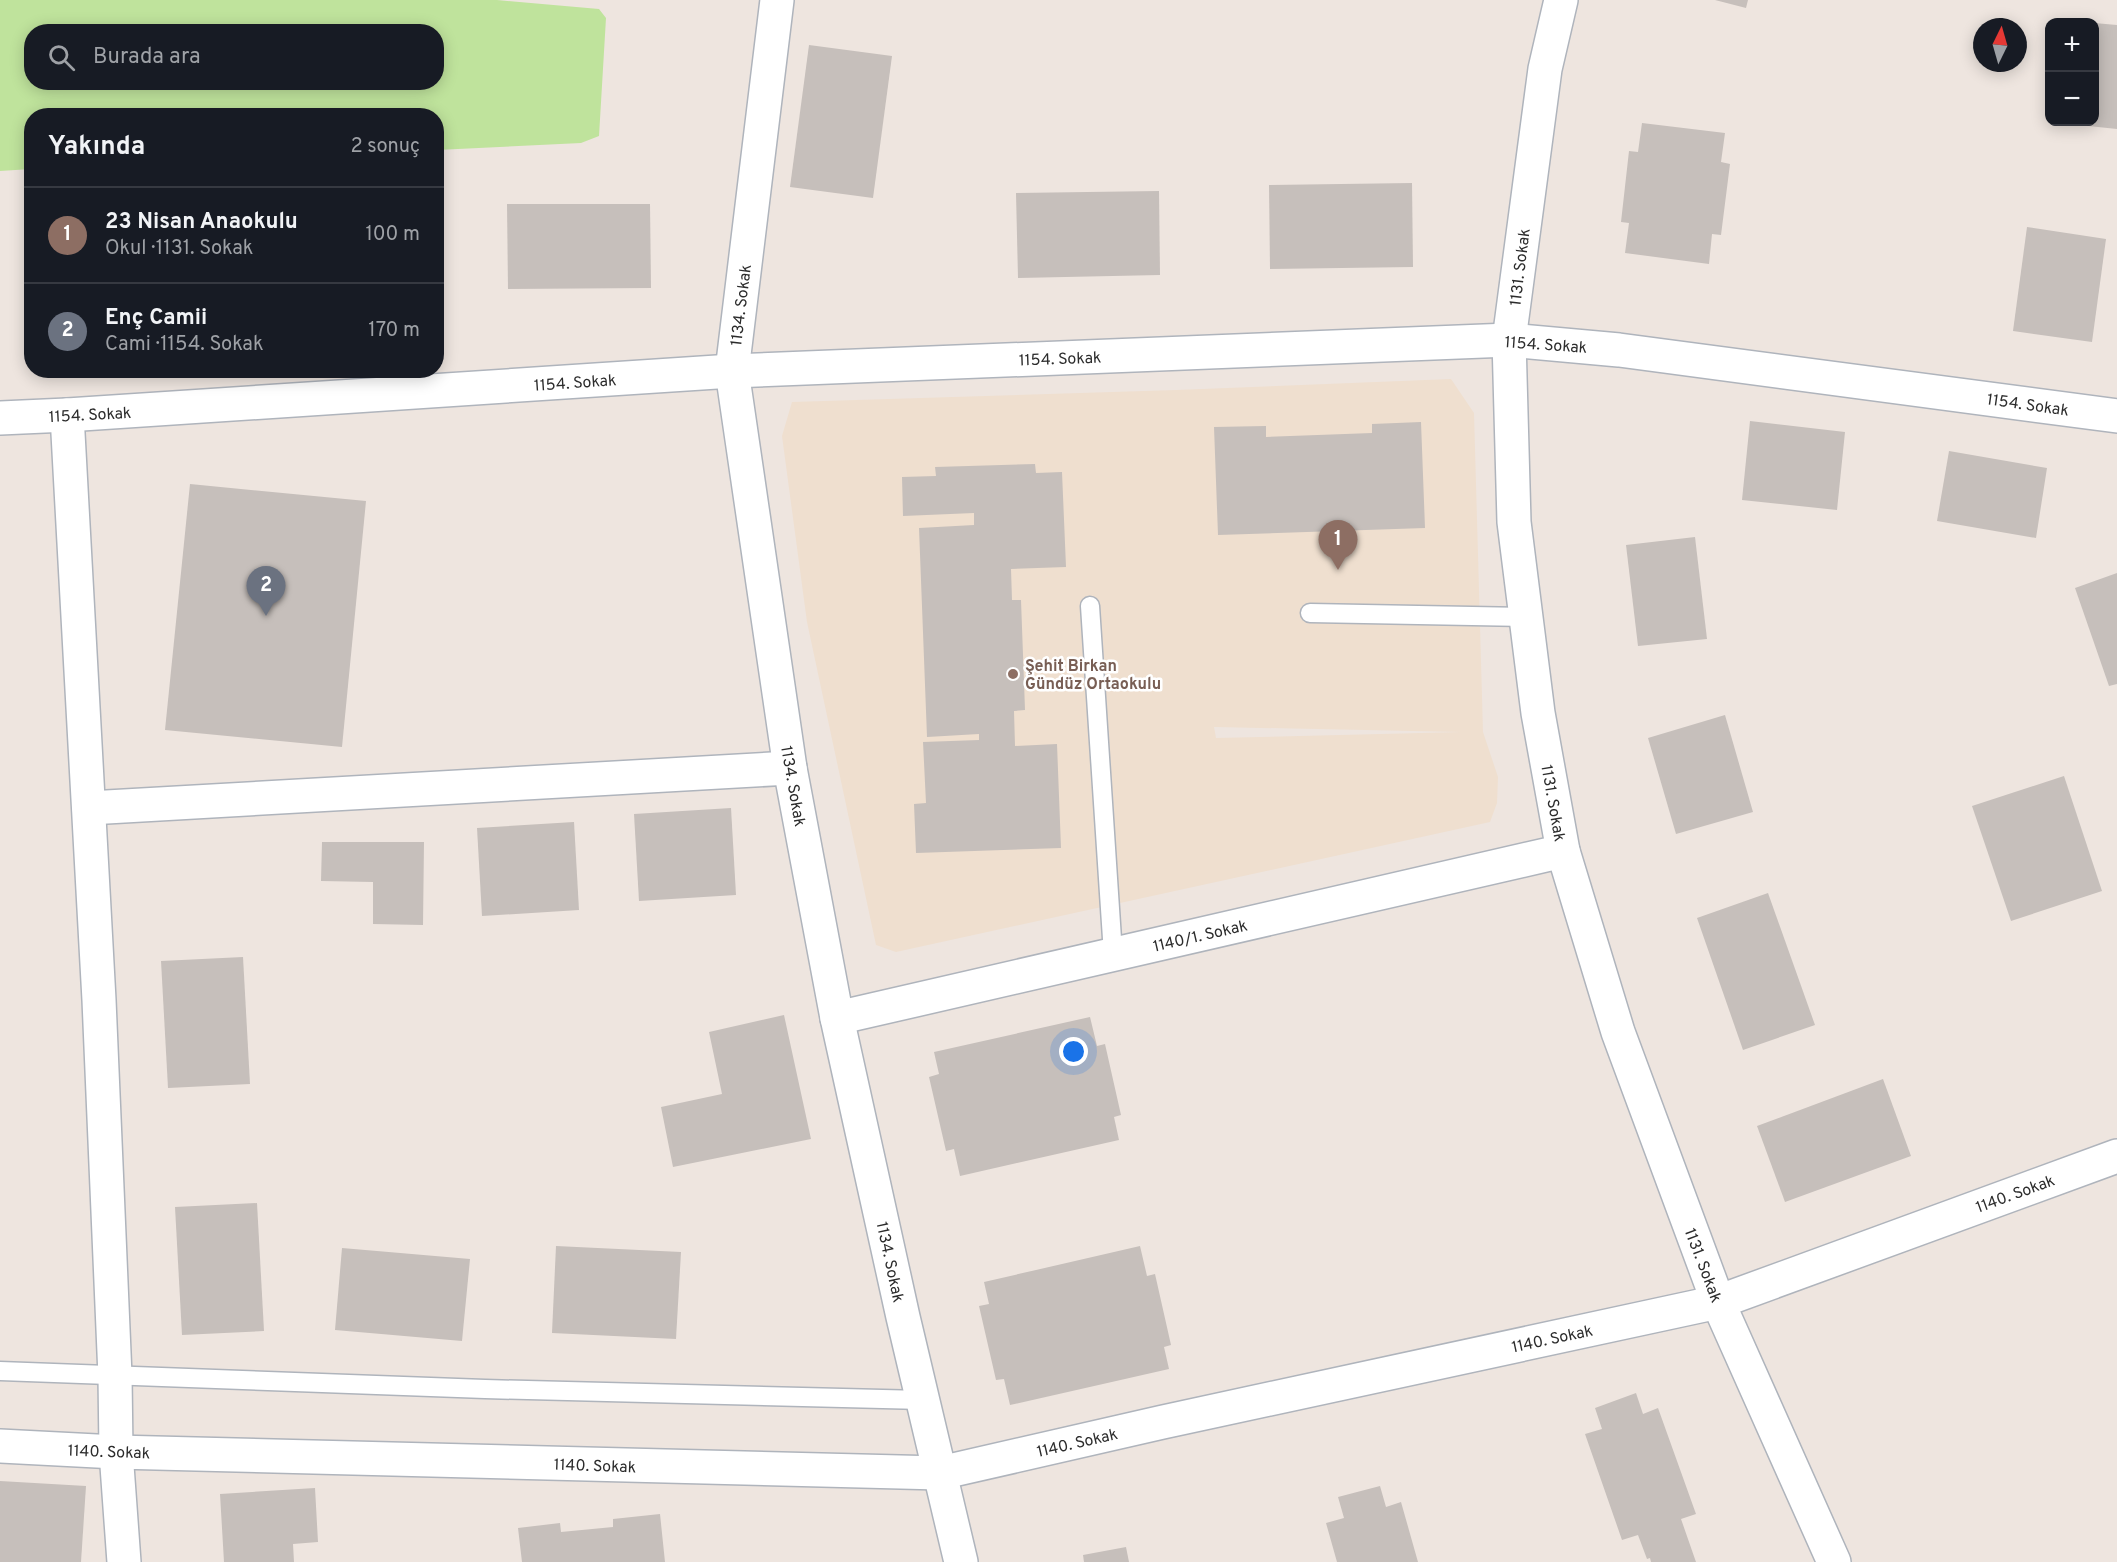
<!DOCTYPE html>
<html lang="tr">
<meta charset="utf-8">
<style>
:root{--surface:#171b24;--page:#20242c;--text:#f1f3f6;--muted:#9ea1a6;--line:#363941;--accent:#db2777}
body{margin:0;font-family:Overpass,sans-serif;background:var(--page);color:var(--text)}
.controls{position:absolute;right:18px;top:18px;display:grid;overflow:hidden;border-radius:12px;box-shadow:0 3px 15px #0003}
.controls button{width:54px;height:54px;display:grid;place-items:center;padding:0;border:0;border-bottom:2px solid var(--line);background:var(--surface);color:var(--text);font:30px sans-serif}
.compass{position:absolute;left:1973px;top:18px;width:54px;height:54px;border-radius:50%;background:var(--surface);box-shadow:0 3px 15px #0003;rotate:5deg}
.you{position:absolute;left:1074px;top:1052px;width:21px;height:21px;margin:-15px;border:4px solid #fff;border-radius:50%;background:#1a73e8;box-shadow:0 0 0 9px #1a73e833}
.badge{display:grid;place-items:center;width:39px;height:39px;border-radius:50%;background:var(--accent);color:#fff;font-size:20px;font-weight:700}
.pin{position:absolute;translate:-50% -50px;filter:drop-shadow(0 2px 3px #0008)}
.pin::after{content:'';position:absolute;top:32px;width:21px;height:18px;background:inherit;clip-path:polygon(0 0,100% 0,50% 100%)}
.list{margin:0;padding:0;list-style:none}
h2{display:flex;justify-content:space-between;align-items:center;height:78px;margin:0;padding:0 24px;font-size:26px}
h2 small{font-size:20px;font-weight:400;color:var(--muted)}
.list li{display:grid;grid-template-columns:39px 1fr auto;gap:18px;align-items:center;box-sizing:border-box;height:96px;padding:0 24px;border-top:2px solid var(--line)}
.list b{display:block;font-size:22px;white-space:nowrap}
.list p{margin:0;font-size:20px;white-space:nowrap;color:var(--muted)}
.list em{font-size:20px;font-style:normal;color:var(--muted)}
.icon{flex:none;width:33px;height:33px;fill:none;stroke:currentColor;stroke-width:2;stroke-linecap:round;stroke-linejoin:round}
.map{position:relative;flex:none;width:2117px;height:1562px;overflow:hidden}
.search{position:absolute;background:var(--surface);box-shadow:0 3px 15px #0003;left:24px;top:24px;width:420px;height:66px;display:flex;align-items:center;gap:15px;box-sizing:border-box;padding:0 21px;border-radius:24px;color:var(--muted);font-size:22px}
.panel{position:absolute;background:var(--surface);box-shadow:0 3px 15px #0003;left:24px;top:108px;width:420px;height:270px;border-radius:24px}
.map>svg:first-child{display:block}
</style>
<div class="map">
<svg width="2117" height="1562" viewBox="0 0 2117 1562">
<rect width="100%" height="100%" fill="#eee5df"/>
<path fill="#efdfcf" fill-rule="evenodd" d="M1451 379 1474 413 1483 732 1498 777 1497 803 1490 822 896 952 876 945 807 622 782 436 792 402 1176 390ZM1214 727H1215L1461 732 1216 738Z"/>
<path fill="#bfe39c" fill-rule="evenodd" d="M0 0H497L599 9 606 18 599 136 581 143 437 150 436 116H32L31 169 0 171ZM32 32H436V82H32Z"/>
<g fill="#c6bfbb">
<polygon points="1715,0 1748,0 1746,8"/>
<polygon points="2094,23 2117,25 2117,129 2060,123 2094,122"/>
<polygon points="809,45 892,56 873,198 790,187"/>
<polygon points="1642,123 1725,133 1721,162 1730,164 1721,235 1712,234 1709,264 1625,253 1629,223 1621,222 1629,151 1638,152"/>
<polygon points="1412,183 1413,267 1270,269 1269,185"/>
<polygon points="1159,191 1160,275 1018,278 1016,193"/>
<polygon points="507,204 650,204 651,288 508,289"/>
<polygon points="2027,227 2106,239 2092,342 2013,331"/>
<polygon points="1750,421 1845,432 1837,510 1742,500"/>
<polygon points="1421,422 1425,528 1218,535 1214,427 1266,426 1266,437 1372,433 1372,424"/>
<polygon points="1949,451 2047,468 2036,538 1937,521"/>
<polygon points="1035,464 1036,473 1062,472 1066,567 1011,569 1012,600 1021,600 1025,710 1014,711 1015,746 1057,744 1061,848 916,853 914,804 926,803 923,742 979,740 979,734 927,737 919,528 974,525 974,513 903,516 902,477 936,476 935,467"/>
<polygon points="190,484 366,501 342,747 165,730"/>
<polygon points="1695,537 1707,639 1638,646 1626,545"/>
<polygon points="2117,573 2117,684 2109,686 2075,588"/>
<polygon points="1725,715 1753,812 1676,834 1648,738"/>
<polygon points="2064,776 2102,891 2011,921 1972,806"/>
<polygon points="731,808 736,895 639,901 634,814"/>
<polygon points="574,822 579,910 482,916 477,828"/>
<polygon points="322,842 424,842 423,925 373,924 373,882 321,881"/>
<polygon points="1768,893 1815,1025 1743,1050 1697,918"/>
<polygon points="243,957 250,1084 168,1088 161,961"/>
<polygon points="784,1015 811,1139 673,1167 661,1107 722,1094 709,1032"/>
<polygon points="1090,1017 1097,1046 1105,1044 1121,1115 1114,1117 1119,1140 960,1176 954,1149 946,1151 929,1077 939,1074 934,1052"/>
<polygon points="1883,1079 1911,1156 1785,1202 1757,1126"/>
<polygon points="257,1203 264,1331 182,1335 175,1207"/>
<polygon points="556,1246 681,1252 676,1339 552,1333"/>
<polygon points="1140,1246 1147,1276 1155,1274 1171,1345 1164,1347 1169,1369 1010,1405 1004,1379 996,1380 979,1306 989,1304 984,1282"/>
<polygon points="342,1248 470,1259 462,1341 335,1330"/>
<polygon points="1636,1393 1643,1414 1658,1408 1696,1514 1681,1519 1696,1562 1651,1562 1650,1558 1647,1559 1638,1535 1622,1540 1585,1434 1602,1429 1595,1408"/>
<polygon points="0,1481 86,1486 81,1562 0,1562"/>
<polygon points="1380,1486 1386,1507 1401,1502 1418,1562 1337,1562 1326,1523 1344,1518 1338,1497"/>
<polygon points="315,1488 318,1542 293,1544 294,1562 224,1562 220,1494"/>
<polygon points="660,1514 665,1562 522,1562 518,1528 560,1523 561,1532 613,1527 613,1519"/>
<polygon points="1126,1547 1129,1562 1084,1562 1083,1555"/>
</g>
<g fill="none" stroke-linecap="round" stroke-linejoin="round">
<g stroke="#afb4bc" stroke-width="21">
<g id="service">
<polyline points="1090,606 1113,954"/>
<polyline points="1310,613 1526,617"/>
<polyline points="0,1371 485,1389 923,1400"/>
</g>
</g>
<g stroke="#afb4bc" stroke-width="36">
<g id="minor">
<polyline points="777,0 732,371 790,768 837,1018 903,1317 961,1562"/>
<polyline points="1561,0 1545,69 1509,340 1514,522 1538,713 1563,851 1618,1032 1718,1302 1834,1562"/>
<polyline points="67,415 99,1000 115,1376 116,1452 124,1562"/>
<polyline points="0,418 67,415 732,371 1509,340 1619,350 2117,416"/>
<polyline points="89,808 790,768"/>
<polyline points="837,1018 1563,851"/>
<polyline points="0,1446 116,1452 940,1473 1163,1422 1718,1302 2117,1156"/>
</g>
</g>
<use href="#service" stroke="#fff" stroke-width="18"/>
<use href="#minor" stroke="#fff" stroke-width="33"/>
</g>
<circle fill="#8d6e63" stroke="#fff" stroke-width="2" cx="1013" cy="674" r="6"/>
<g text-anchor="middle" stroke-width="5" stroke-linejoin="round" paint-order="stroke">
<g font-size="16" fill="#2c2c2c" stroke="#fff">
<text transform="translate(1519 267) rotate(-83)" y="6">1131. Sokak</text>
<text transform="translate(740 305) rotate(-83)" y="6">1134. Sokak</text>
<text transform="translate(1546 344) rotate(4)" y="6">1154. Sokak</text>
<text transform="translate(1060 358) rotate(-2)" y="6">1154. Sokak</text>
<text transform="translate(575 382) rotate(-4)" y="6">1154. Sokak</text>
<text transform="translate(2028 404) rotate(8)" y="6">1154. Sokak</text>
<text transform="translate(90 414) rotate(-3)" y="6">1154. Sokak</text>
<text transform="translate(794 786) rotate(80)" y="6">1134. Sokak</text>
<text transform="translate(1554 803) rotate(80)" y="6">1131. Sokak</text>
<text transform="translate(1200 935) rotate(-13)" y="6">1140/1. Sokak</text>
<text transform="translate(2015 1193) rotate(-20)" y="6">1140. Sokak</text>
<text transform="translate(891 1262) rotate(78)" y="6">1134. Sokak</text>
<text transform="translate(1704 1265) rotate(69)" y="6">1131. Sokak</text>
<text transform="translate(1552 1338) rotate(-12)" y="6">1140. Sokak</text>
<text transform="translate(1077 1442) rotate(-13)" y="6">1140. Sokak</text>
<text transform="translate(109 1451) rotate(2)" y="6">1140. Sokak</text>
<text transform="translate(595 1465) rotate(2)" y="6">1140. Sokak</text>
</g>
<g font-size="16" font-weight="bold" fill="#785e54" stroke="#fff" text-anchor="start">
<text x="1025" y="671">Şehit Birkan<tspan x="1025" dy="18">Gündüz Ortaokulu</tspan></text>
</g>
</g>
</svg>
<div class="controls">
<button>+</button>
<button>−</button>
</div>
<svg class="compass" viewBox="-18 -18 36 36"><path d="M0-13l5 13h-10z" fill="#e53935"/><path d="M0 13l5-13h-10z" fill="#9ea1a6"/></svg>
<div class="you"></div>
<div class="pin badge" style="left:1338px;top:570px;background:#8d6e63">1</div>
<div class="pin badge" style="left:266px;top:616px;background:#6b7280">2</div>
<div class="search"><svg class="icon" aria-label="search" viewBox="0 0 24 24"><circle cx="10" cy="10" r="6"/><path d="M15 15l6 6"/></svg>Burada ara</div>
<section class="panel">
<h2>Yakında<small>2 sonuç</small></h2>
<ul class="list">
<li><span class="badge" style="background:#8d6e63">1</span><div><b>23 Nisan Anaokulu</b><p>Okul · 1131. Sokak</p></div><em>100 m</em></li>
<li><span class="badge" style="background:#6b7280">2</span><div><b>Enç Camii</b><p>Cami · 1154. Sokak</p></div><em>170 m</em></li>
</ul>
</section>
</div>
